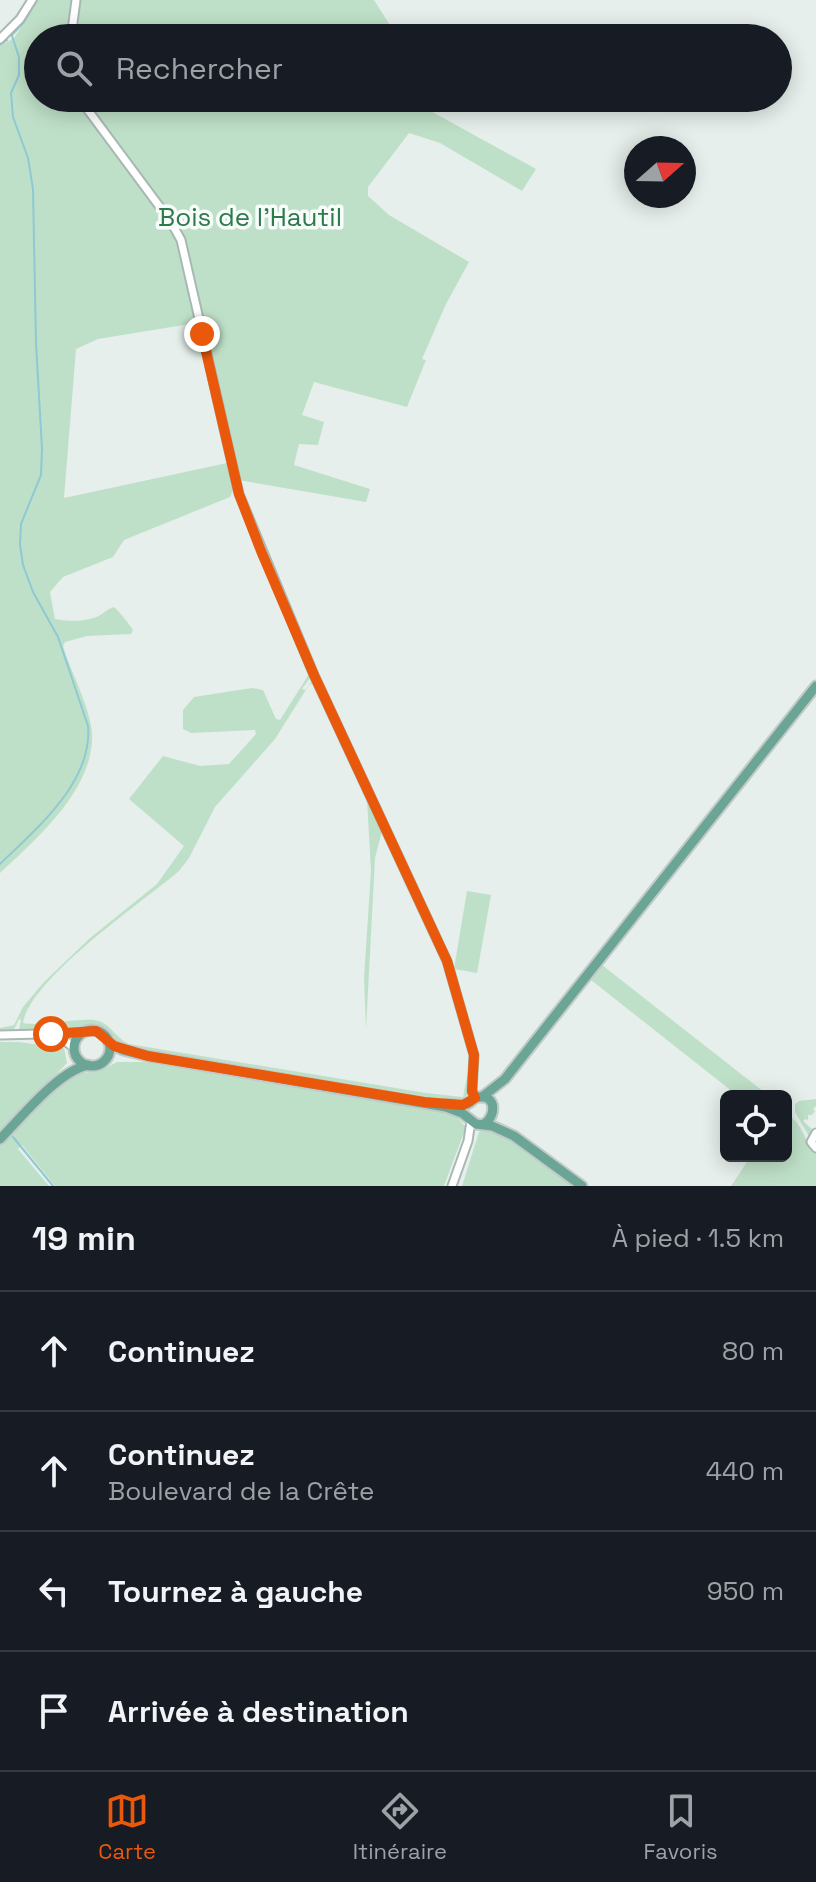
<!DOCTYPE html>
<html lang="fr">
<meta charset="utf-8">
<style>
:root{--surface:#171b24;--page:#20242c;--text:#f1f3f6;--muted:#9ea1a6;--line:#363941;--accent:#ea580c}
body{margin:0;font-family:"Space Grotesk",sans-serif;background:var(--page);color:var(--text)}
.controls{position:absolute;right:24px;bottom:24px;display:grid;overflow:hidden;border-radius:12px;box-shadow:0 4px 20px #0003}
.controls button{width:72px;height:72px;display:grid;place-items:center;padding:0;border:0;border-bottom:2px solid var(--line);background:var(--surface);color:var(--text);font:40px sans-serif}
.compass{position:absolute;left:624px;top:136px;width:72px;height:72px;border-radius:50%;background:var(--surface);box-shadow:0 4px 20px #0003;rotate:70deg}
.stop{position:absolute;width:24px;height:24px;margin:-18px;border:6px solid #ea580c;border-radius:50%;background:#fff}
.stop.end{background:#ea580c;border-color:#fff;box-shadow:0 2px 8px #0008}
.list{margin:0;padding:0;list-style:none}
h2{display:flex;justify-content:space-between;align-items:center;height:104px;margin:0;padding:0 32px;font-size:34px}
h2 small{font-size:26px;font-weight:400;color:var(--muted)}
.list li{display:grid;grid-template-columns:52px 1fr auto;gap:24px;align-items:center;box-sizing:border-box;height:120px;padding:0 32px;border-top:2px solid var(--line)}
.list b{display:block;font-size:30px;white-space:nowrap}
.list p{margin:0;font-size:26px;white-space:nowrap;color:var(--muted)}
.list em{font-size:26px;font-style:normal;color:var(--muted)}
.icon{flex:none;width:44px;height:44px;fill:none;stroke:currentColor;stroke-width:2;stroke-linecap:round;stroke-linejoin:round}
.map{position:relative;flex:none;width:816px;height:1186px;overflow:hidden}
.search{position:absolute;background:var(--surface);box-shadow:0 4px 20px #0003;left:24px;right:24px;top:24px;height:88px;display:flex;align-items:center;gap:20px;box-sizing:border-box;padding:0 28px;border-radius:44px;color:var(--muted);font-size:30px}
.sheet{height:584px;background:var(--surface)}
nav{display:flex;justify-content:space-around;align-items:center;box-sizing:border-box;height:112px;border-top:2px solid var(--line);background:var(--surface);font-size:22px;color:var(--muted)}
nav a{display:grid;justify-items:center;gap:4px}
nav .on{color:var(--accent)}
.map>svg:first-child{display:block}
</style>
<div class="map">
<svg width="816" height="1186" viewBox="0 0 816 1186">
<rect width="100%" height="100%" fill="#e6efeb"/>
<g fill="#bfe0c8" fill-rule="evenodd">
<path d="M38 0H374L398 38H38V98H415L416 103 536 169 522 191 440 143 409 133 368 187V196L389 215 469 262 446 304 422 359 426 360 407 407 314 382 302 415 324 422 318 445 299 444 294 465 370 489 366 502 238 480 230 497 124 540 113 557 63 577 50 592 55 619C69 622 90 622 102 614 106 611 110 608 114 607 118 610 131 626 133 630L131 634 87 636 65 642 63 646C71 672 90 707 92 733 95 789 36 839 0 873V46L14 38ZM196 323 227 463 64 498 76 349 98 339Z"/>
<path d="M236 496 310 670V678L302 689 305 690 312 681 315 682 440 948 473 1060 468 1095 464 1099 418 1098 133 1050C112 1044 110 1028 95 1026 88 1025 83 1029 76 1030 68 1031 72 1029 63 1029 48 1029 34 1038 19 1030L21 1020 19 1019 13 1032 0 1034V1028L14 1025 23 1007 44 982 90 938 157 884 184 846 129 799 163 756 200 766 229 764 256 734 255 730 191 733 183 729V710L194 697 252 688 263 690 276 719 280 720 309 674ZM314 683 367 800 371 871 364 978 366 1029 375 858 382 831 433 935 457 1007 470 1060 463 1097 426 1093 129 1044C117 1039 111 1025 99 1021 83 1016 44 1027 23 1023 30 979 142 902 178 872L189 858 215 807 275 739 309 685Z"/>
<polygon points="467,891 491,895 477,973 454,969"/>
<polygon points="602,965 769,1096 738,1096 591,980"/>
<polygon points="0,1042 18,1042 64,1048 67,1063 0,1133"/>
<polygon points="117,1062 145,1062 202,1071 438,1111 456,1116 466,1127 444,1186 55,1186 22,1145 18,1149 49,1186 0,1186 0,1144 62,1082 75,1073 98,1072"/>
<polygon points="816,1099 816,1106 813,1109 815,1111 812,1115 808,1115 808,1120 805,1119 803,1121 813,1130 809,1136 795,1112 795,1104 799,1101"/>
<path d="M790 1116C803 1125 804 1142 816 1152V1186H731L751 1156H786V1119Z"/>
<path d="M483 1130C512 1133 552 1167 574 1186H462L479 1132Z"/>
</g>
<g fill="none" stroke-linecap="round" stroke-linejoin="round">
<g stroke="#8ec9d4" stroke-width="2">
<polyline points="12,35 24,22 37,0"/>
<polyline points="0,45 7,40"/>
<path d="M0 864C36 829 93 782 88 726L58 637 33 592 23 565 20 545 21 524 41 475 42 449 36 343 33 189 28 158 13 117 11 93 19 75V57L12 36"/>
<polyline points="13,1137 53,1186"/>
</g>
<g stroke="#a8b8b2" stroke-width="11">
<g id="minor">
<polyline points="71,38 76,0"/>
<polyline points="0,39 20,19 32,0"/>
<polyline points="79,98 171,222 181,240 239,494 314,675 447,961 474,1055 472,1091 475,1098"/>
<polyline points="0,1035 82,1033"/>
<polyline points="42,1039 63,1039 74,1048"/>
<polyline points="816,1133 811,1142 816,1148"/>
<polyline points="452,1186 468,1141 471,1121"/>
</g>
</g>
<g stroke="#c2cac8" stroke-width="13">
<g id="major">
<circle cx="92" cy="1048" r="18"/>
<polyline points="109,1043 123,1050 148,1056 446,1107 462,1113 476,1124 492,1126 514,1136 582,1186"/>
<polyline points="482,1097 505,1079 516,1065 816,686"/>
<path d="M447 1104C453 1104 461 1106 467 1104 474 1101 471 1098 479 1097 497 1095 496 1117 484 1124"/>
<path d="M0 1139C22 1117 57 1072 88 1065"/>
</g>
</g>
<use href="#minor" stroke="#fff" stroke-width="7"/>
<use href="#major" stroke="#6aa596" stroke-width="9"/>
</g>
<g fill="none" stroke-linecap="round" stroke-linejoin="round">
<polyline stroke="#ea580c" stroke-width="10" points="51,1034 96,1031 114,1046 148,1056 424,1102 463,1105 475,1098 472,1091 474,1055 447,961 314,675 261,551 239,494 202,334"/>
</g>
<g text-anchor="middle" stroke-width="7" stroke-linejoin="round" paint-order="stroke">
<g font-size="26" fill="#2d7a4b" stroke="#f7fbf9">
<text x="250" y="226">Bois de l'Hautil</text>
</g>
</g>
</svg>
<div class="controls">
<button><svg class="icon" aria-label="locate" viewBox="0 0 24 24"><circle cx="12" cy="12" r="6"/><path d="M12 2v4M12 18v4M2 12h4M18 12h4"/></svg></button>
</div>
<svg class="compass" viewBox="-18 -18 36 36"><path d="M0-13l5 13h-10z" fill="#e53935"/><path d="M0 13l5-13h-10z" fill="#9ea1a6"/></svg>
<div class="stop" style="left:51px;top:1034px"></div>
<div class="stop end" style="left:202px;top:334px"></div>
<div class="search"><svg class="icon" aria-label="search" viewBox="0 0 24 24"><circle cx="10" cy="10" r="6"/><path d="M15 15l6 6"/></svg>Rechercher</div>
</div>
<section class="sheet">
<h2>19 min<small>À pied · 1.5 km</small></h2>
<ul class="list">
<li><svg class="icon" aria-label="ahead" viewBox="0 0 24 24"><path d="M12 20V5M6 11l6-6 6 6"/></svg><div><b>Continuez</b></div><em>80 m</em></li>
<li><svg class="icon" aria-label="ahead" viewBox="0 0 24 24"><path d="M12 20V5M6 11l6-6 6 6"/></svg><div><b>Continuez</b><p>Boulevard de la Crête</p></div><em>440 m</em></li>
<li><svg class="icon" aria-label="left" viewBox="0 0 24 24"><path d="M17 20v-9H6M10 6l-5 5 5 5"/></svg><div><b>Tournez à gauche</b></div><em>950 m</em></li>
<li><svg class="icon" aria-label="arrive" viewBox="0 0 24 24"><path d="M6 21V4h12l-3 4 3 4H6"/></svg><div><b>Arrivée à destination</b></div></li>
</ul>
</section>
<nav>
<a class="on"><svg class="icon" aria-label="map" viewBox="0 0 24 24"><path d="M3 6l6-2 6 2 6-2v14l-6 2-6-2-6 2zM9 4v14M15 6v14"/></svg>Carte</a>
<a><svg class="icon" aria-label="directions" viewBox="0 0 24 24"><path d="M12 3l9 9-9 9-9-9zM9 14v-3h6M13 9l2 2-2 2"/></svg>Itinéraire</a>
<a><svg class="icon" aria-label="saved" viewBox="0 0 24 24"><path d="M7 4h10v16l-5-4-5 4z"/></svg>Favoris</a>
</nav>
